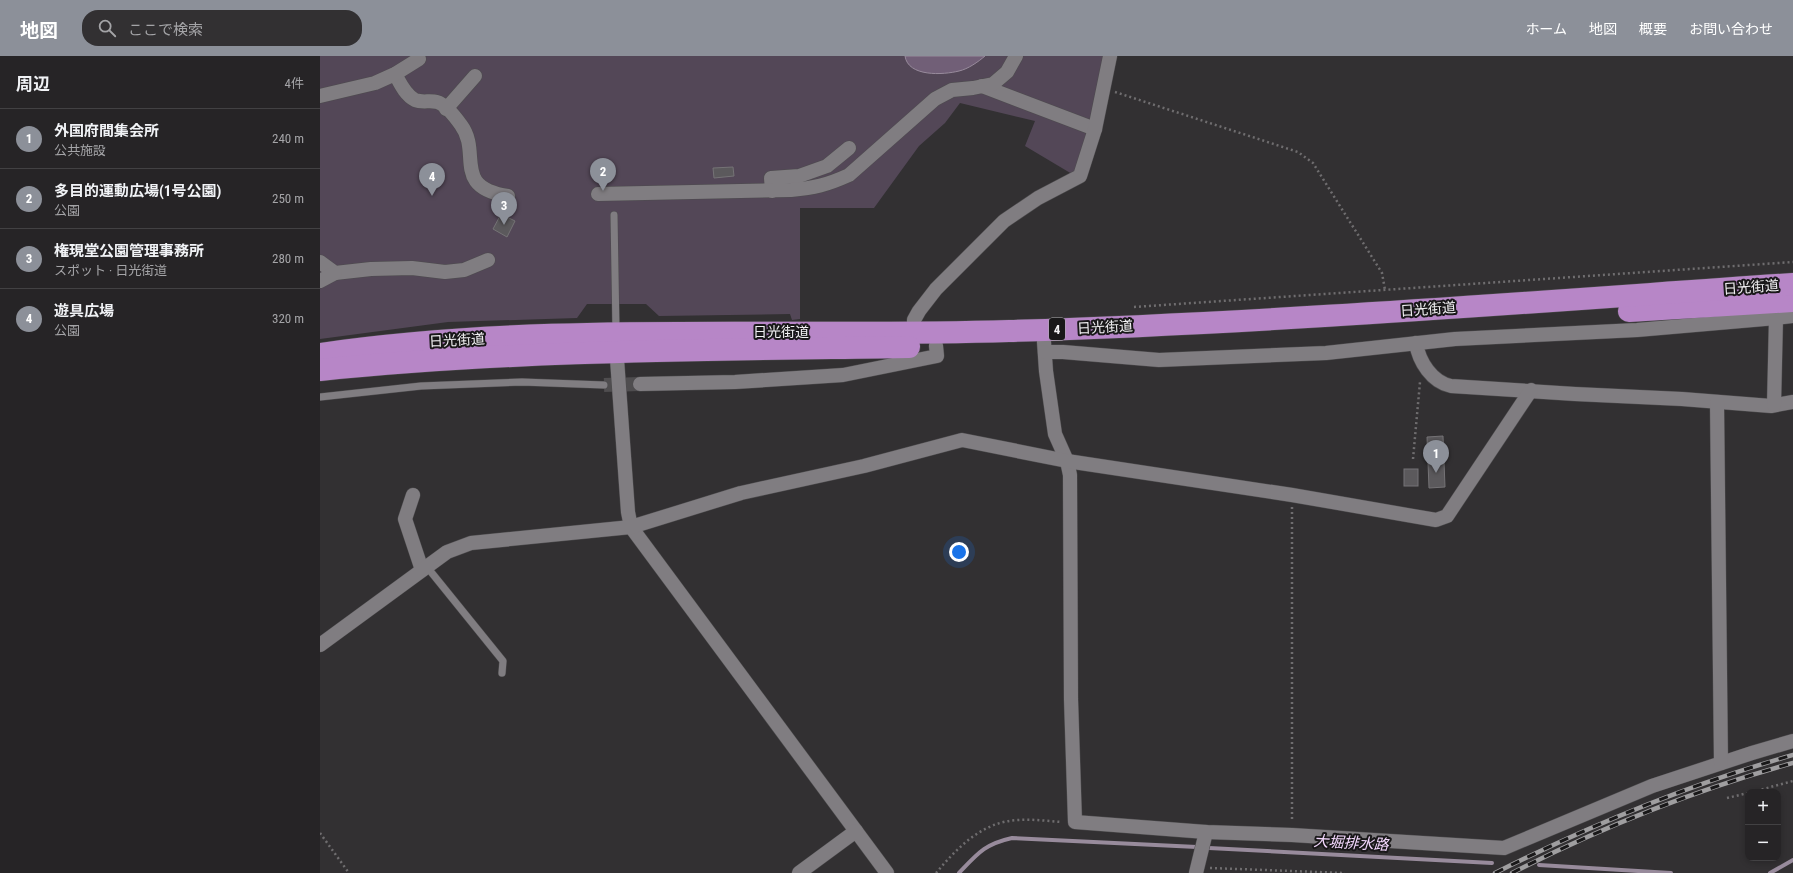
<!DOCTYPE html>
<html lang="ja">
<meta charset="utf-8">
<style>
:root{--surface:#262426;--page:#323032;--text:#f1f3f6;--muted:#a4a4a7;--line:#424143;--accent:#8c9099}
body{margin:0;font-family:"Roboto Condensed","Noto Sans JP",sans-serif;background:var(--page);color:var(--text)}
.controls{position:absolute;right:12px;bottom:12px;display:grid;overflow:hidden;border-radius:8px;box-shadow:0 2px 6px #0003}
.controls button{width:36px;height:36px;display:grid;place-items:center;padding:0;border:0;border-bottom:1px solid var(--line);background:var(--surface);color:var(--text);font:20px sans-serif}
.you{position:absolute;left:639px;top:496px;width:14px;height:14px;margin:-10px;border:3px solid #fff;border-radius:50%;background:#1a73e8;box-shadow:0 0 0 6px #1a73e833}
.badge{display:grid;place-items:center;width:26px;height:26px;border-radius:50%;background:var(--accent);color:#fff;font-size:13px;font-weight:700}
.pin{position:absolute;translate:-50% -33px;filter:drop-shadow(0 1px 2px #0008)}
.pin::after{content:'';position:absolute;top:21px;width:14px;height:12px;background:inherit;clip-path:polygon(0 0,100% 0,50% 100%)}
.list{margin:0;padding:0;list-style:none}
h2{display:flex;justify-content:space-between;align-items:center;height:52px;margin:0;padding:0 16px;font-size:17px}
h2 small{font-size:13px;font-weight:400;color:var(--muted)}
.list li{display:grid;grid-template-columns:26px 1fr auto;gap:12px;align-items:center;box-sizing:border-box;height:60px;padding:0 16px;border-top:1px solid var(--line)}
.list b{display:block;font-size:15px;white-space:nowrap}
.list p{margin:0;font-size:13px;white-space:nowrap;color:var(--muted)}
.list em{font-size:13px;font-style:normal;color:var(--muted)}
.icon{flex:none;width:22px;height:22px;fill:none;stroke:currentColor;stroke-width:2;stroke-linecap:round;stroke-linejoin:round}
.map{position:relative;flex:none;width:1473px;height:817px;overflow:hidden}
header{display:flex;align-items:center;gap:24px;box-sizing:border-box;height:56px;padding:0 20px;background:var(--accent);color:#fff}
header strong{font-size:19px}
nav{display:flex;gap:22px;margin-inline-start:auto;font-size:14px}
.search{width:280px;height:36px;background:var(--page);display:flex;align-items:center;gap:10px;box-sizing:border-box;padding:0 14px;border-radius:16px;color:var(--muted);font-size:15px}
main{display:flex}
aside{flex:1;background:var(--surface)}
.map>svg:first-child{display:block}
</style>
<header>
<strong>地図</strong>
<div class="search"><svg class="icon" aria-label="search" viewBox="0 0 24 24"><circle cx="10" cy="10" r="6"/><path d="M15 15l6 6"/></svg>ここで検索</div>
<nav><a>ホーム</a><a>地図</a><a>概要</a><a>お問い合わせ</a></nav>
</header>
<main>
<aside>
<h2>周辺<small>4件</small></h2>
<ul class="list">
<li><span class="badge">1</span><div><b>外国府間集会所</b><p>公共施設</p></div><em>240 m</em></li>
<li><span class="badge">2</span><div><b>多目的運動広場(1号公園)</b><p>公園</p></div><em>250 m</em></li>
<li><span class="badge">3</span><div><b>権現堂公園管理事務所</b><p>スポット · 日光街道</p></div><em>280 m</em></li>
<li><span class="badge">4</span><div><b>遊具広場</b><p>公園</p></div><em>320 m</em></li>
</ul>
</aside>
<div class="map">
<svg width="1473" height="817" viewBox="0 0 1473 817">
<rect width="100%" height="100%" fill="#323032"/>
<polygon fill="#534757" points="0,0 785,0 758,114 752,118 705,90 715,65 640,47 625,67 599,90 554,152 480,152 480,263 472,264 470,258 339,260 326,248 267,248 257,262 128,266 0,283"/>
<path fill="#715f77" stroke="#988b9c" d="M585 0H665C658 6 648 13 639 15 623 19 588 21 585 0Z"/>
<g fill="none" stroke-linecap="round" stroke-linejoin="round">
<g stroke="#988b9c" stroke-width="4">
<polyline points="889,792 1172,807"/>
<polyline points="1219,809 1351,817"/>
<path d="M639 817C658 797 665 788 692 782L877 791"/>
<polyline points="1450,817 1473,804"/>
</g>
</g>
<g fill="#5b595c" stroke="#757376">
<polygon points="413,111 414,120 394,122 393,112"/>
<polygon points="181,158 195,165 187,181 173,173"/>
<polygon points="1123,380 1125,431 1109,432 1107,381"/>
<rect x="1084" y="413" width="14" height="17"/>
</g>
<g fill="none" stroke-linecap="round" stroke-linejoin="round">
<polyline stroke="#4f4d4f" stroke-width="14" stroke-dasharray="14 7" stroke-linecap="butt" points="284,329 320,328"/>
<g stroke="#4d4c4e" stroke-width="8">
<g id="lane">
<polyline points="294,159 296,275"/>
<polyline points="0,341 101,330 202,326 284,329"/>
<polyline points="107,511 183,605 182,617"/>
</g>
</g>
<g stroke="#4d4c4e" stroke-width="15">
<g id="street">
<path d="M75 18C80 27 85 39 95 44 102 47 110 44 117 46 125 48 136 62 141 69 162 97 131 131 188 140"/>
<polyline points="662,30 775,73"/>
<polyline points="0,40 55,27 75,18 99,3"/>
<polyline points="126,53 155,20"/>
<polyline points="452,135 451,122 479,120 507,110 529,92"/>
<path d="M278 138 471 134C494 132 507 129 529 119L615 43 632 34 653 32 673 28 687 16 696 0"/>
<polyline points="0,206 15,217 51,213 92,212 125,216 144,214 168,204"/>
<polyline points="0,225 15,217"/>
<polyline points="593,285 594,264 599,255 616,233 684,165 718,142 760,120 775,73 790,0"/>
<polyline points="724,286 726,315 735,378 747,405 750,419 751,643 755,766 886,776 972,779 1184,792 1332,730 1432,697 1473,685"/>
<path d="M1096 287C1099 306 1112 326 1131 330L1255 338 1362 343 1451 350 1473 346"/>
<polyline points="296,289 308,456 311,471 567,817"/>
<polyline points="725,296 743,296 839,304 1006,297 1135,283 1317,274 1456,262"/>
<polyline points="320,328 415,326 523,319 617,300 616,290"/>
<polyline points="1397,346 1401,707"/>
<polyline points="1454,349 1456,262 1473,260"/>
<polyline points="93,439 85,463 102,514"/>
<polyline points="0,589 127,496 151,487 311,471 421,437 544,410 642,384 747,405 972,439 1116,464 1127,460 1211,334"/>
<polyline points="479,817 536,775"/>
<polyline points="876,817 886,776"/>
</g>
</g>
<g stroke="#4d4c4e" stroke-width="23">
<g id="highway">
<polyline points="1309,255 1473,245"/>
<path d="M0 298C228 265 459 282 689 275 950 267 1212 246 1473 228"/>
<path d="M0 314C195 294 393 294 589 291"/>
</g>
</g>
<g stroke="#6f6d6f" stroke-width="2.5" stroke-dasharray="2 3" stroke-linecap="butt">
<polyline points="795,36 978,96 993,107 1062,217 1065,234"/>
<polyline points="814,251 1473,206"/>
<polyline points="1093,403 1100,326"/>
<polyline points="972,451 972,766"/>
<polyline points="1432,736 1473,725"/>
<polyline points="1407,742 1428,737"/>
<polyline points="0,777 29,817"/>
<polyline points="890,812 1025,817"/>
<path d="M616 817C638 791 663 765 699 764 713 763 728 765 742 766"/>
</g>
<use href="#lane" stroke="#807d81" stroke-width="7"/>
<use href="#street" stroke="#807d81" stroke-width="14"/>
<use href="#highway" stroke="#b786c7" stroke-width="22"/>
<g stroke="#9f9ea0" stroke-width="4.5">
<g id="rail">
<path d="M1175 817C1271 769 1370 728 1473 699"/>
<path d="M1192 817C1280 772 1378 733 1473 707"/>
</g>
</g>
<use href="#rail" stroke="#191819" stroke-width="3" stroke-dasharray="9" stroke-linecap="butt"/>
</g>
<g text-anchor="middle" stroke-width="4" stroke-linejoin="round" paint-order="stroke">
<rect fill="#191819" stroke="#b1b0b2" stroke-width="1" x="729" y="262" width="16" height="22" rx="3"/>
<g font-size="13" font-weight="bold" fill="#f2f1f3">
<text x="737" y="278">4</text>
</g>
<g font-size="14" fill="#f2f1f3" stroke="#191819">
<text transform="translate(1431 231) rotate(-4)" y="5">日光街道</text>
<text transform="translate(1108 253) rotate(-4)" y="5">日光街道</text>
<text transform="translate(785 271) rotate(-3)" y="5">日光街道</text>
<text x="461" y="281">日光街道</text>
<text transform="translate(137 284) rotate(-3)" y="5">日光街道</text>
</g>
<g font-size="15" font-style="italic" fill="#f4d8fe" stroke="#191819">
<text transform="translate(1031 787) rotate(3)" y="5">大堀排水路</text>
</g>
</g>
</svg>
<div class="controls">
<button>+</button>
<button>−</button>
</div>
<div class="you"></div>
<div class="pin badge" style="left:1116px;top:417px">1</div>
<div class="pin badge" style="left:283px;top:135px">2</div>
<div class="pin badge" style="left:184px;top:169px">3</div>
<div class="pin badge" style="left:112px;top:140px">4</div>
</div>
</main>
